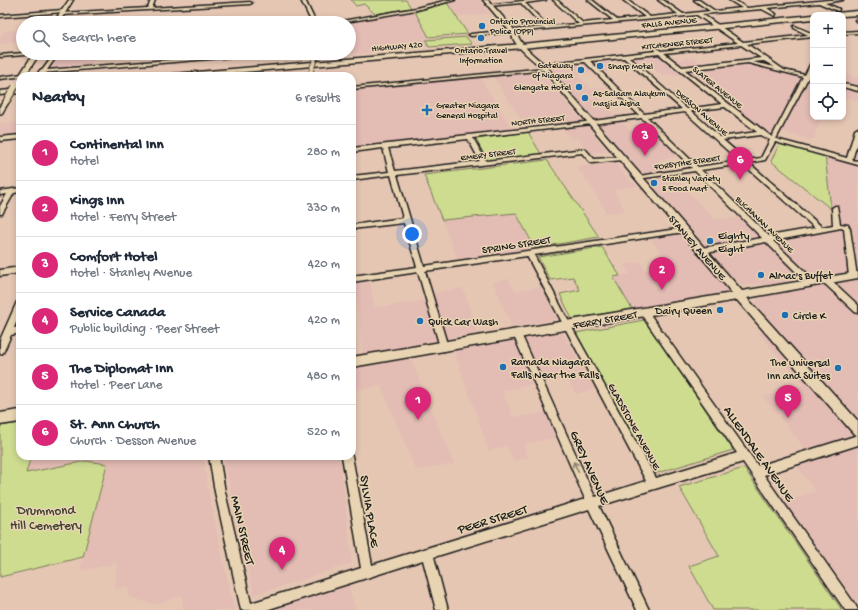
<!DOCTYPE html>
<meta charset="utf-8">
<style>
:root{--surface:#fff;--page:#f6f6f7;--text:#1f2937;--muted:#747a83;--line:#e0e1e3;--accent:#db2777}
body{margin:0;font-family:"Gochi Hand",sans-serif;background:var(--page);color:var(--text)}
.controls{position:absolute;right:12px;top:12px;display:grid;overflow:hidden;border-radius:8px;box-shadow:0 2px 6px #0003}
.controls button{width:36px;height:36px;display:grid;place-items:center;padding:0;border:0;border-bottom:1px solid var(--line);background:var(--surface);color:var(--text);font:20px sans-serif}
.you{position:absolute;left:412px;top:234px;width:14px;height:14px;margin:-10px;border:3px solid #fff;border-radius:50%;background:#1a73e8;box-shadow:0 0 0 6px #1a73e833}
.badge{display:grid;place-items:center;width:26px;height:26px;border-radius:50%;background:var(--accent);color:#fff;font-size:13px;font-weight:700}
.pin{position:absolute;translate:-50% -33px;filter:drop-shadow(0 1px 2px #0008)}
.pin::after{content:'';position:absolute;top:21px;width:14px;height:12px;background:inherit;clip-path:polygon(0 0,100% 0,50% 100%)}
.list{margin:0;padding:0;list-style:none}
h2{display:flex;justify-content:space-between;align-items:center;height:52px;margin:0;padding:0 16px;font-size:17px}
h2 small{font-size:13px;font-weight:400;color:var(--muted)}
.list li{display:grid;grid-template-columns:26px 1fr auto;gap:12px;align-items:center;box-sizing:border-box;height:56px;padding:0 16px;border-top:1px solid var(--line)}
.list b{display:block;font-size:15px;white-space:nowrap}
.list p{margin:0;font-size:13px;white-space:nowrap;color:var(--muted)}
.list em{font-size:13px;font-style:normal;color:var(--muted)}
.icon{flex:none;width:22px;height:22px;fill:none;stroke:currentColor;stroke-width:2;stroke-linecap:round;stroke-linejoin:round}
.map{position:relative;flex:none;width:858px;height:610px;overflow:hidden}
.search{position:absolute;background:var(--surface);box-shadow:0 2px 6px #0003;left:16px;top:16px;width:340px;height:44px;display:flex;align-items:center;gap:10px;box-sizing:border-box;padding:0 14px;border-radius:22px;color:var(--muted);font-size:15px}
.panel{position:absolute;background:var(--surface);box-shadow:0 2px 6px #0003;left:16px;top:72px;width:340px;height:388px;border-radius:12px}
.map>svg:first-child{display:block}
</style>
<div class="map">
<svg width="858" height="610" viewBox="0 0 858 610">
<rect width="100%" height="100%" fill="#e5c6b3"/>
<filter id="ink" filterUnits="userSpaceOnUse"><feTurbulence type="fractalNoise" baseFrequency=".025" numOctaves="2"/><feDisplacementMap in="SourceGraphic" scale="8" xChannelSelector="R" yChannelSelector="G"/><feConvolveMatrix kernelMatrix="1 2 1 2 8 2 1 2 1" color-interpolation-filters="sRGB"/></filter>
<g filter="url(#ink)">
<g fill="#e3bcb4">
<polygon points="458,0 479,0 490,14 456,16 447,3"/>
<polygon points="415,12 429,37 426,40 429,47 326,57 325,53 349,53 349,23 341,23"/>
<polygon points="23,29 23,42 0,44 0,37 5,31"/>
<polygon points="60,53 92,53 90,57 96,56 92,64 50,68"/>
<polygon points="660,54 684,74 663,76 651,66 641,67 630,57"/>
<polygon points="694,58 704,65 682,67 672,60"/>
<polygon points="607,59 618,70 603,72 592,61"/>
<polygon points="584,62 594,72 577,75 591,89 609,87 613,90 593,93 639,139 659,137 678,156 658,160 715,220 749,216 769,235 832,224 825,155 852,163 858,146 858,605 784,503 816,491 795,464 812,457 763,397 803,385 759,333 776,329 756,304 756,301 759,298 773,295 763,284 742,285 733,279 549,66"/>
<polygon points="743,63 800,77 801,80 770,137 685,70"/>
<polygon points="347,69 346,76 315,76 317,70"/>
<polygon points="540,71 582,121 526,127 493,76"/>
<polygon points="843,74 858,77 858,101 843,97"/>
<polygon points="480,77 513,130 352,148 352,90"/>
<polygon points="809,79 813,80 813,117 821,117 814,138 811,140 781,131"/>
<polygon points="20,122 20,134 0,136 0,124"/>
<polygon points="585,126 588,126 607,151 590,153 578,138 571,139 563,128"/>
<polygon points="615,162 629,180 637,186 614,190 625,211 606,213 591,186 577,167"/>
<polygon points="516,213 535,248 458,260 442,220"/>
<polygon points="680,234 730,292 632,309 613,277 630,274 624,265 640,262 646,270 672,266 650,238"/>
<polygon points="508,279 515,291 541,287 557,319 512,327 493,282"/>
<polygon points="370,281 375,308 425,300 437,341 363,354 355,283"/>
<polygon points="463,288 478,333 447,338 433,293"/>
<polygon points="562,332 595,389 576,394 567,379 541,383 520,339"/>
<polygon points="514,340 536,383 502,391 513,417 548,412 559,437 523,444 528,458 513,461 507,446 489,451 454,351"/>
<polygon points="410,357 451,458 454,464 416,470 381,386 352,391 352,368"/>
<polygon points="31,456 203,456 209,496 234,610 183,610 182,595 155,605 130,597 127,586 115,589 117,563 80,571 106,464 25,473"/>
<polygon points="223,456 340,456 352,563 254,595"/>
<polygon points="348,586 356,610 268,610"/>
</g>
<g fill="#cedc90" stroke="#757c56">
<polygon points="351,0 406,0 411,8 375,14 364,4 356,6"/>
<polygon points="447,3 468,34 429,37 415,12"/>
<polygon points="466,37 472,44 429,47 426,40"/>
<polygon points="528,132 541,154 487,161 476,139"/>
<polygon points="780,143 825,155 831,209 771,161"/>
<polygon points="547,160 599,237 535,248 516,213 442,220 424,175"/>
<polygon points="602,247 620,276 613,277 632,309 572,319 560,294 580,290 573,277 550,280 538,257"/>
<polygon points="644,320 733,450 654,474 576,333"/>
<polygon points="20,423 20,456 31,456 26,473 86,461 107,464 83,557 0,577 0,426"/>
<polygon points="744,468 842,610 713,610 689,566 719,556 679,487"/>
</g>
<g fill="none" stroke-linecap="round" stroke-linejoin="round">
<g stroke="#1c1c1c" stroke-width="3">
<g id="minor">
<polygon points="151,0 155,0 152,8 250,2 252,3 250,4 61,15 59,14 61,13 148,8"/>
<polygon points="301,0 305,0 316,23 312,23"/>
<polygon points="448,0 455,0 416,10 340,23 331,23 416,8"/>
<path d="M531 0H546L525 3 548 26 579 24 553 0H557L583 23 613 20 588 0H592L617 20 645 17 623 0H627L650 17 678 14 658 0H663L683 14 710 11 694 0H699L715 11 742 8 729 0H734L747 8 829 0H843L825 3 839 9 838 11 819 3 767 8 776 14 775 16 762 9 702 14 743 42 808 35 794 28V26H795L813 34V37L747 44 784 70 805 75 811 63 813 62V68L809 76 813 77V79L808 78 776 139 847 158 855 130 858 128V140L852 160 858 161V165L775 142 765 160 749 163 822 227 833 225 832 208 835 206H837L840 224 848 225 850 229 857 276 856 278H850L849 276 844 229 841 228 773 241 815 281 816 283 815 285H809L766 242 701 254 698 253 697 251 698 249 701 248 762 238 695 171 637 179V177L639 176 692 168 642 118 473 138 486 161 584 149 586 150 594 159 624 157V159L622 160 592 163 590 162 582 153 397 175 424 266 684 228H686L687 230 686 232H684L534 255 570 324 656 478 737 453 641 314 640 312 641 310H647L758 466 858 435V445L764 475 856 606 858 610H845L743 462 599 506 649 610H637L589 509 434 557 448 610H436L423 560 266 610H241L215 492 209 456H219L225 492 251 603 361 568 342 456H352L372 565 585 499 513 334 514 332 517 331 520 332 521 334 595 497 646 481 527 256 425 271 448 347 447 350 444 351 441 350 440 347 418 272 352 282V276L417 267 404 223 352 229V225L403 218 391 175 352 180V176L389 172 383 148 352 152V148L585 122 639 115 585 62 542 66 540 65 542 64 656 51 650 46 652 45 661 51 738 43 697 15 471 36 469 35 471 34 544 27 521 3 489 6 487 5ZM741 45 761 58 682 67 664 53ZM659 54 722 104 687 109 629 57ZM624 58 682 109 644 114 590 61ZM764 61 775 67 752 62ZM748 63 803 77 772 137 685 70ZM725 107 757 132 720 137 691 111ZM685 112 739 161 698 167 647 117ZM760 135 770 140 761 158 746 160 723 140ZM468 139 480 161 395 171 388 148ZM743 164 815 228 769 236 701 170Z"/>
<polygon points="63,10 64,12 0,17 0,15"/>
<polygon points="857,19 858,19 858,22 855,20"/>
<polygon points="858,31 858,33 843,34 843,32"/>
<polygon points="23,53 39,53 37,54 0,57 0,55"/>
<polygon points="55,53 59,53 47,70 253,53 271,53 269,54 41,73 41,72"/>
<polygon points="315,53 319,53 317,59 315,60 313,59"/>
<polygon points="545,68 547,68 547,70 352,89 352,87"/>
<polygon points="23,74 25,74 25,76 0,79 0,77"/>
<polygon points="843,84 858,87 858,91 843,87"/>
<polygon points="20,135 20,139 0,141 0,137"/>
<polygon points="20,188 20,192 14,193 2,214 0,214 0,206 7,194 0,195 0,191"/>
<polygon points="20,267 20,273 0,276 0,270"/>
<polygon points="826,277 829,278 858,305 858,313 855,312 823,282 822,280 823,278"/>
<polygon points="20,301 20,313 14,328 20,327 20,333 11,335 3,353 0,354 0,340 16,304 17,302"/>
</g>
</g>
<g stroke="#1c1c1c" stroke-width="3">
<g id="major">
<polygon points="69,0 73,0 59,23 53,23"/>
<path d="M483 0H488L517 33C520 45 534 56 544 64L742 291 858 272V278L747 298 858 421V436L854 434 737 300 352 367V357L732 293 540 66C533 60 512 44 512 34Z"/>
<polygon points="34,53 40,53 25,76 20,76 20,77 19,76"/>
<polygon points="5,99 10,100 2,113 0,114 0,106"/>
<polygon points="20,410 20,422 0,425 0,413"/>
</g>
</g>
<g stroke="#1c1c1c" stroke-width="3">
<g id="highway">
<polygon points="858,11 858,15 843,16 833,15 836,13"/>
<polygon points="813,15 813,19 522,48 198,76 169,76 173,74 522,44"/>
<polygon points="40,70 43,70 47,72 44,76 36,76"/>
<polygon points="20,89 20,93 0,95 0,91"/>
</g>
</g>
<use href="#minor" fill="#e8d4b2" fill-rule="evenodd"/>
<use href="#major" fill="#e8d4b2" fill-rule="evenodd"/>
<use href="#highway" fill="#e8d4b2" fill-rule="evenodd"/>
<g stroke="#1c1c1c" stroke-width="5.5" stroke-linecap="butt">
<polyline id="minor-bridge" points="311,71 315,59"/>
</g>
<g stroke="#1c1c1c" stroke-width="8" stroke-linecap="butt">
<polyline id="major-bridge" points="7,100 15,87"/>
</g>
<use href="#minor-bridge" stroke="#e8d4b2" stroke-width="4"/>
<use href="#major-bridge" stroke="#e8d4b2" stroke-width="6"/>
</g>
<defs><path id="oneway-shaft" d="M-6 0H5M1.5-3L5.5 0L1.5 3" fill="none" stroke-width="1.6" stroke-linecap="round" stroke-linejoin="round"/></defs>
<use stroke="#8c816e" href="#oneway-shaft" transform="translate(576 467) rotate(-114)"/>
</g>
<g fill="#1f6fb2" stroke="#e8d4b2" stroke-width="1.5">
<circle cx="482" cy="26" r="4"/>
<circle cx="481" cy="38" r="4"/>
<circle cx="600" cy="66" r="4"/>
<circle cx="581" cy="70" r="4"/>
<circle cx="579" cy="87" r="4"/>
<circle cx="585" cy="98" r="4"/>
<path d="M425 104h4v4h4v4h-4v4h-4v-4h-4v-4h4z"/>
<circle cx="654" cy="183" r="4"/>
<circle cx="710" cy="241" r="4"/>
<circle cx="761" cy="275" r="4"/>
<circle cx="720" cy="310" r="4"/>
<circle cx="785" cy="315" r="4"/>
<circle cx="420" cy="321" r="4"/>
<circle cx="503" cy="367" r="4"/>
<circle cx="838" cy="368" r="4"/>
</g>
<g text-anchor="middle" stroke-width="3" stroke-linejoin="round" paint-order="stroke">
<g font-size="9" fill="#1c1c1c" stroke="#e8d4b2" text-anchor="start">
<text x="490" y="24">Ontario Provincial<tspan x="490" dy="10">Police (OPP)</tspan></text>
<text x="481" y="53" text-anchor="middle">Ontario Travel<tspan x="481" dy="10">Information</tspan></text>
<text x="573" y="68" text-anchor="end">Gateway<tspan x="573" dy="10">of Niagara</tspan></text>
<text x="608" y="69">Sharp Motel</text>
<text x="571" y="90" text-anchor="end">Glengate Hotel</text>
<text x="593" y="96">As-Salaam Alaykum<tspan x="593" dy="10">Masjid Aisha</tspan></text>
<text x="436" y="108">Greater Niagara<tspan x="436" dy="10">General Hospital</tspan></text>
<text x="662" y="181">Stanley Variety<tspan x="662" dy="10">&amp; Food Mart</tspan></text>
</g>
<g font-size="9" fill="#1c1c1c" stroke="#e8d4b2">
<text transform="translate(669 22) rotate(-6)" y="3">FALLS AVENUE</text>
<text transform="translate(677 43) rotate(-6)" y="3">KITCHENER STREET</text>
<text transform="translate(397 46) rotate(-5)" y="3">HIGHWAY 420</text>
<text transform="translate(718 87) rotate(39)" y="3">SLATER AVENUE</text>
<text transform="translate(702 112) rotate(41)" y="3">DESSON AVENUE</text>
<text transform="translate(538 120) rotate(-6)" y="3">NORTH STREET</text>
<text transform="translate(488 154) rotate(-7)" y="3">EMERY STREET</text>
<text transform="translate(687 162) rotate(-8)" y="3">FORSYTHE STREET</text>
<text transform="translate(765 224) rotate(44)" y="3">BUCHANAN AVENUE</text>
</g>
<g font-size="11" fill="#1c1c1c" stroke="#e8d4b2" text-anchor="start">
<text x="718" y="239">Eighty<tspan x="718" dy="13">Eight</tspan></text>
<text x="769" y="279">AlMac's Buffet</text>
<text x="712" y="314" text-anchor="end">Dairy Queen</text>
<text x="793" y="319">Circle K</text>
<text x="428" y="325">Quick Car Wash</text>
<text x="511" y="365">Ramada Niagara<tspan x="511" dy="13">Falls Near the Falls</tspan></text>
<text x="830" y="366" text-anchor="end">The Universal<tspan x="830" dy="13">Inn and Suites</tspan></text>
</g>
<g font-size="11" fill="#1c1c1c" stroke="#e8d4b2">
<text transform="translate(516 244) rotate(-9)" y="4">SPRING STREET</text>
<text transform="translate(698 247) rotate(49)" y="4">STANLEY AVENUE</text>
<text transform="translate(605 319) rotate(-10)" y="4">FERRY STREET</text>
<text transform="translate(635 426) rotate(61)" y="4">GLADSTONE AVENUE</text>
</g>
<g font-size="13" fill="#1c1c1c" stroke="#e8d4b2">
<text transform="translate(760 453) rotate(55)" y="5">ALLENDALE AVENUE</text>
<text transform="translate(591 467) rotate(66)" y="5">GREY AVENUE</text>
<text transform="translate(371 511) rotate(81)" y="5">SYLVIA PLACE</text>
<text transform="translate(492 518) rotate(-17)" y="5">PEER STREET</text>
<text transform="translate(244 530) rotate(77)" y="5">MAIN STREET</text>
</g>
<g font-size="13" fill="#404233" stroke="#e8d4b2">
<text x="46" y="514">Drummond<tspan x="46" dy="15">Hill Cemetery</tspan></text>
</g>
</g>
</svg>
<div class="controls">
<button>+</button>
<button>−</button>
<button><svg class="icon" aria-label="locate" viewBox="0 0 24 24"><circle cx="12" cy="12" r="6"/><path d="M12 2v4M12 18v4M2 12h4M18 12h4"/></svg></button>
</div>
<div class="you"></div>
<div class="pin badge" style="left:418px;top:420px">1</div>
<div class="pin badge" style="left:662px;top:290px">2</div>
<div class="pin badge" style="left:645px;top:156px">3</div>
<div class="pin badge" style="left:282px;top:570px">4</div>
<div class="pin badge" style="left:788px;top:418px">5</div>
<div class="pin badge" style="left:740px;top:180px">6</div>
<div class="search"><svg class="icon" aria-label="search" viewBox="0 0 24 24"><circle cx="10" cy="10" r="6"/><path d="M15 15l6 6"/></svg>Search here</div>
<section class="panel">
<h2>Nearby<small>6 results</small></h2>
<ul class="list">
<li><span class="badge">1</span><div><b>Continental Inn</b><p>Hotel</p></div><em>280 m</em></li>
<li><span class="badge">2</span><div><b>Kings Inn</b><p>Hotel · Ferry Street</p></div><em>330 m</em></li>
<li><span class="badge">3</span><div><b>Comfort Hotel</b><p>Hotel · Stanley Avenue</p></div><em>420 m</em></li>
<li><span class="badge">4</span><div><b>Service Canada</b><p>Public building · Peer Street</p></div><em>420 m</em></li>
<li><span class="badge">5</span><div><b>The Diplomat Inn</b><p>Hotel · Peer Lane</p></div><em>480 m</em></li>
<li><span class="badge">6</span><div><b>St. Ann Church</b><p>Church · Desson Avenue</p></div><em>520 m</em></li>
</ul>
</section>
</div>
